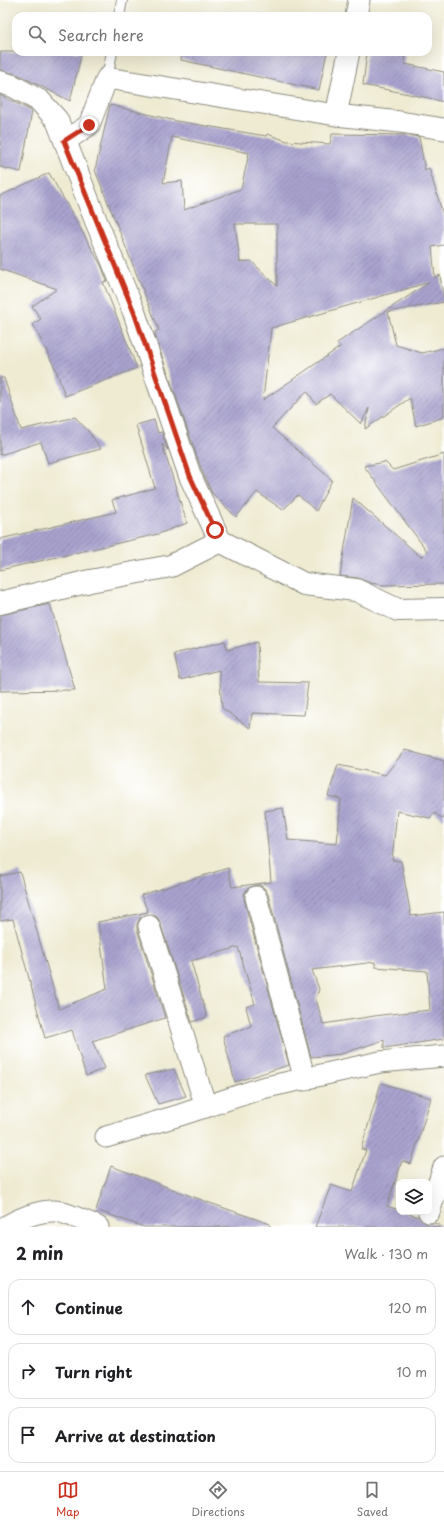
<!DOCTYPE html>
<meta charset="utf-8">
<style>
:root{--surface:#fff;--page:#f6f6f6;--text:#202124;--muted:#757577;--line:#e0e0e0;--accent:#c8321e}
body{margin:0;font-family:"Playpen Sans",sans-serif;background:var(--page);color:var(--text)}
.controls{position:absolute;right:12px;bottom:12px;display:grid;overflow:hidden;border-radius:8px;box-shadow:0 4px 16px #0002}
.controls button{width:36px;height:36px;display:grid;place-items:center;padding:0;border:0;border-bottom:1px solid var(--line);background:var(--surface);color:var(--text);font:20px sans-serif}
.stop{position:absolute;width:12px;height:12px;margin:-9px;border:3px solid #c8321e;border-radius:50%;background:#fff}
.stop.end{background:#c8321e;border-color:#fff;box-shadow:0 1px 4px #0008}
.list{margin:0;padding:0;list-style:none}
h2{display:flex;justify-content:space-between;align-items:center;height:52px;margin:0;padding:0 16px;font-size:17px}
h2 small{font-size:13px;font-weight:400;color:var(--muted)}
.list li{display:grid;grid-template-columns:26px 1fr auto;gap:12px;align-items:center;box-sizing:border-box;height:56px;margin:0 8px 8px;padding:0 8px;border:1px solid var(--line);border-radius:12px}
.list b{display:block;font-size:15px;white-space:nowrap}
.list em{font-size:13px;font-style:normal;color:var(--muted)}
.icon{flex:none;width:22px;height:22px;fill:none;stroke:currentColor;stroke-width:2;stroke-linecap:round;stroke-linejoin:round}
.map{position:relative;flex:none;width:444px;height:1227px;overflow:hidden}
.search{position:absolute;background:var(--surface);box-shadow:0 4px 16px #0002;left:12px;right:12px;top:12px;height:44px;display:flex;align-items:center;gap:10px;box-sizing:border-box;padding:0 14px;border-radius:12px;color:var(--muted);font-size:15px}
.sheet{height:244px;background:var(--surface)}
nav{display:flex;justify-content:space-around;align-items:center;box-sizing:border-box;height:56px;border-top:1px solid var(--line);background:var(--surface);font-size:11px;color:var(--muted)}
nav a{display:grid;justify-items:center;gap:2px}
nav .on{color:var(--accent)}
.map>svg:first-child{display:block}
</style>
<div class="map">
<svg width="444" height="1227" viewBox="0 0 444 1227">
<defs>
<pattern id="building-hatch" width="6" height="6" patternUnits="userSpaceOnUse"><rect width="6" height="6" fill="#a9a3cf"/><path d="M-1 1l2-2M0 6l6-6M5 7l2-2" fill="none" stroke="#8a85a8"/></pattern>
</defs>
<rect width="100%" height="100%" fill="#fff"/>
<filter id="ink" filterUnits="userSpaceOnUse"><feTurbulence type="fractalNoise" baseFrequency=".025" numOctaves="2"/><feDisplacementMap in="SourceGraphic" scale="8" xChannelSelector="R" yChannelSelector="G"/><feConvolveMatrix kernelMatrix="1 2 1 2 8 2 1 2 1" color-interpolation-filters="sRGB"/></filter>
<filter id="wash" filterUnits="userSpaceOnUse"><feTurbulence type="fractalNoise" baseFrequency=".012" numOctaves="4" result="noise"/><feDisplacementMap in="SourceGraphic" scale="16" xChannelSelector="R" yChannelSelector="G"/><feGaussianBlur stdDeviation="0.9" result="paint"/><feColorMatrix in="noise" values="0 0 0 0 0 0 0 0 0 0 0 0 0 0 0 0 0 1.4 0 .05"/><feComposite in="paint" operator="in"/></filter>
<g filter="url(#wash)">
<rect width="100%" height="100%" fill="#efebd3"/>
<g id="blocks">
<g fill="url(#building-hatch)" fill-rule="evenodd">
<polygon points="0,52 82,52 70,101 19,75 0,70"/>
<polygon points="182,52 327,52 319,90 181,60"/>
<polygon points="367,52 404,52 405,64 444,72 444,102 429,98 363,85"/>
<polygon points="0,95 32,111 21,172 0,167"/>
<path d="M110 105 176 121 266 136 267 134 287 141 330 144 332 134 408 135 419 137 425 170 429 168 444 218V245L432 247 435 278 440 275 444 302 388 312 396 345 422 353 444 348V417L416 426 410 398 365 429 369 408 361 424 330 394 316 404 307 391 272 428 332 480 316 511 298 495 283 510 257 492 236 517 212 493 202 471 157 342 155 332 159 330 95 170ZM172 137 249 153 241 189 184 210 182 181 163 183ZM235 224H277V286L251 261 240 262ZM430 282 337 343 340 347 263 400 271 328Z"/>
<polygon points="49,173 101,265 107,281 103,282 137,368 65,396 56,370 33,324 41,319 32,306 57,289 0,269 0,196"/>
<polygon points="0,378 4,378 21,430 75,417 89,432 101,449 48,463 41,442 0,455"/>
<polygon points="154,420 158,433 162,432 168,450 162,444 187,523 158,534 0,570 0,539 116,512 112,500 155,488 136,425"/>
<polygon points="444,454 444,584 383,585 370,583 358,578 340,576 353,498 421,557 427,551 364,466 385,462 393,470"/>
<polygon points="50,604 75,690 0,691 0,615"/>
<polygon points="225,641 227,650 257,642 259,682 308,683 304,715 252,713 250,728 222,708 219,670 180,680 174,654"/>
<path d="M405 750 444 761V819L434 813 430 818 397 811 392 860 401 861 411 916 444 912V1039L384 1048V1040L341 1054 311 1057 268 894 264 888 259 885 253 886 247 889 244 894V900L289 1065 235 1082 223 1036 251 1026 246 1007 255 1004 238 947 191 961 207 1017 192 1022 160 922 157 917 151 914 145 915 140 918 137 924V929L165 1018 92 1041 105 1068 86 1076 72 1030 45 1038 13 919 0 921V876L20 872 59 1009 107 989 98 922 148 912 141 895 228 868 232 887 271 882 265 811 283 808 288 840 337 844 341 799 328 796 338 765 385 775ZM375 962V967L427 971 430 1010 381 1015 323 1024 316 999 319 989 312 970Z"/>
<polygon points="174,1069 186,1096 158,1104 145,1075"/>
<polygon points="381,1083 431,1098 411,1164 402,1161 387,1206 399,1210 399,1212 405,1212 419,1217 425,1223 434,1223 440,1225 439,1227 315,1227 331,1185 352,1192 366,1150 361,1149"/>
<polygon points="111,1166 207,1202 270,1224 270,1227 144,1227 96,1210"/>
</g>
</g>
</g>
<g filter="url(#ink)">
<use href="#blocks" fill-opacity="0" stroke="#8d8b7f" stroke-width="1"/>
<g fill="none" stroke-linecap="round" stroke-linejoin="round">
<g stroke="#8d8b7f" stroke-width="12">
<g id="lane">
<polyline points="119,16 122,0"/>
<polyline points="107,78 112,52"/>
</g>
</g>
<g stroke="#8d8b7f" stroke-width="23">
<g id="street">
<polyline points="356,16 359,0"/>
<polyline points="336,115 349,52"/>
<polyline points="65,141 89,125 107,78 336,115 400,122 444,129"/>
<polyline points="256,897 305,1080"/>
<polyline points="149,926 206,1107"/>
<polyline points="106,1137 180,1115 262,1088 380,1062 444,1056"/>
<polyline points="429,1212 444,1167"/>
<path d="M5 1227C18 1219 39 1210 55 1211 63 1211 89 1223 98 1227"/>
</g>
</g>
<g stroke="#8d8b7f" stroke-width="24">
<g id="secondary">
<polyline points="0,82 13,86 40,101 57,120 96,221 134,312 190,476 220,541 304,584 356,590 398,610 444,609"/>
<polyline points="0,603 90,581 171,566 220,541"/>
</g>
</g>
<use href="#lane" stroke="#fff" stroke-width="10"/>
<use href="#street" stroke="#fff" stroke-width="21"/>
<use href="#secondary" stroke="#fff" stroke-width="22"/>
</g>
</g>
<g fill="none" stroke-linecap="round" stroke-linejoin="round" filter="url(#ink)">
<polyline stroke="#c8321e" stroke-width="5" points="89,125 64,141 134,312 190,476 215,530"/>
</g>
</svg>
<div class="controls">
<button><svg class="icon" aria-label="layers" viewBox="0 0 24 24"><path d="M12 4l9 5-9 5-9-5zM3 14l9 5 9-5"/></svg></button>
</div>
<div class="stop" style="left:215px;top:530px"></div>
<div class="stop end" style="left:89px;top:125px"></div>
<div class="search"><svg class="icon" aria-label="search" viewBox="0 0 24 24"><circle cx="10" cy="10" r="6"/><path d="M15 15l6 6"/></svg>Search here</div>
</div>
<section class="sheet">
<h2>2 min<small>Walk · 130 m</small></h2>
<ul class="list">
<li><svg class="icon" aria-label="ahead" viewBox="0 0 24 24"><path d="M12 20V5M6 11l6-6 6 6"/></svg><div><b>Continue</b></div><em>120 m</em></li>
<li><svg class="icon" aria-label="right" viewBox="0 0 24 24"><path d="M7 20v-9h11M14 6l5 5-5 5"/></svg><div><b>Turn right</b></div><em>10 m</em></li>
<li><svg class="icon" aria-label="arrive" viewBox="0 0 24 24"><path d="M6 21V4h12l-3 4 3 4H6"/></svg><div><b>Arrive at destination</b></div></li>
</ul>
</section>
<nav>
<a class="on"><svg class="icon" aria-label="map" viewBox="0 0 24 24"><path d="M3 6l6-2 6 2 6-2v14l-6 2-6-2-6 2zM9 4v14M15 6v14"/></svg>Map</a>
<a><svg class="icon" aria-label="directions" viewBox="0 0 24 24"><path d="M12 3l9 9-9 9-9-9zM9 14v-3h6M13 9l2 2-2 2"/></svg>Directions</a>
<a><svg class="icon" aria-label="saved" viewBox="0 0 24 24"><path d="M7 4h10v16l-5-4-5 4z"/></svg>Saved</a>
</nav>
